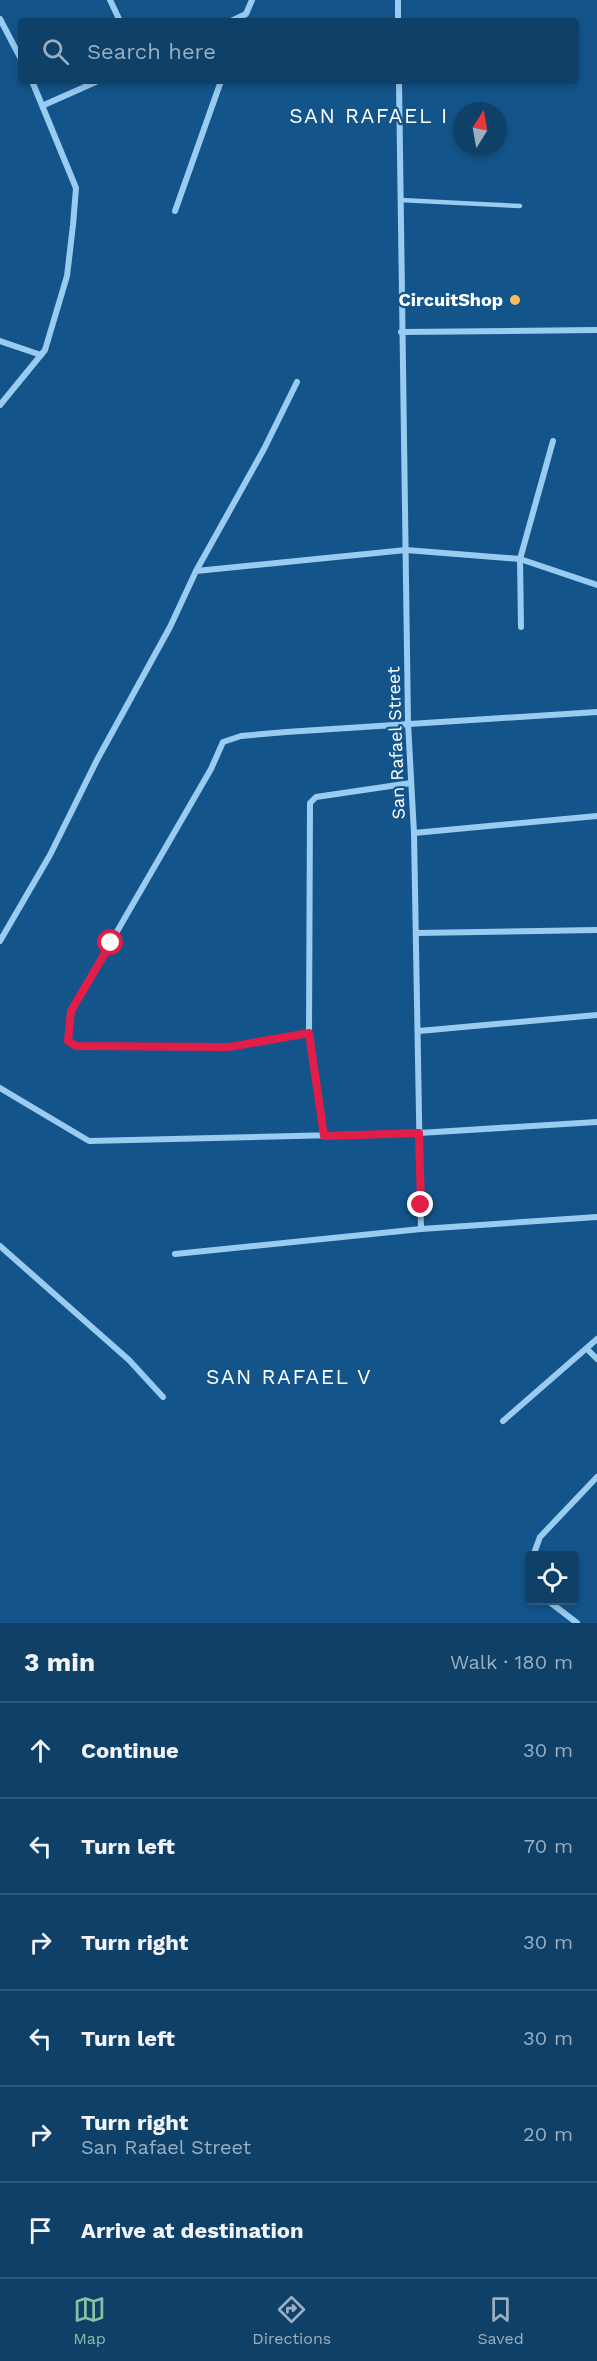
<!DOCTYPE html>
<meta charset="utf-8">
<style>
:root{--surface:#0e4068;--page:#1c4b71;--text:#f1f3f6;--muted:#9bafc0;--line:#2e597c;--accent:#8abfa5}
body{margin:0;font-family:"Work Sans",sans-serif;background:var(--page);color:var(--text)}
.controls{position:absolute;right:18px;bottom:18px;display:grid;overflow:hidden;border-radius:6px;box-shadow:0 3px 9px #0003}
.controls button{width:54px;height:54px;display:grid;place-items:center;padding:0;border:0;border-bottom:2px solid var(--line);background:var(--surface);color:var(--text);font:30px sans-serif}
.compass{position:absolute;left:453px;top:102px;width:54px;height:54px;border-radius:50%;background:var(--surface);box-shadow:0 3px 9px #0003;rotate:11deg}
.stop{position:absolute;width:18px;height:18px;margin:-14px;border:4px solid #e11d48;border-radius:50%;background:#fff}
.stop.end{background:#e11d48;border-color:#fff;box-shadow:0 2px 6px #0008}
.list{margin:0;padding:0;list-style:none}
h2{display:flex;justify-content:space-between;align-items:center;height:78px;margin:0;padding:0 24px;font-size:26px}
h2 small{font-size:20px;font-weight:400;color:var(--muted)}
.list li{display:grid;grid-template-columns:39px 1fr auto;gap:18px;align-items:center;box-sizing:border-box;height:96px;padding:0 24px;border-top:2px solid var(--line)}
.list b{display:block;font-size:22px;white-space:nowrap}
.list p{margin:0;font-size:20px;white-space:nowrap;color:var(--muted)}
.list em{font-size:20px;font-style:normal;color:var(--muted)}
.icon{flex:none;width:33px;height:33px;fill:none;stroke:currentColor;stroke-width:2;stroke-linecap:round;stroke-linejoin:round}
.map{position:relative;flex:none;width:597px;height:1623px;overflow:hidden}
.search{position:absolute;background:var(--surface);box-shadow:0 3px 9px #0003;left:18px;right:18px;top:18px;height:66px;display:flex;align-items:center;gap:15px;box-sizing:border-box;padding:0 21px;border-radius:6px;color:var(--muted);font-size:22px}
.sheet{height:654px;background:var(--surface)}
nav{display:flex;justify-content:space-around;align-items:center;box-sizing:border-box;height:84px;border-top:2px solid var(--line);background:var(--surface);font-size:16px;color:var(--muted)}
nav a{display:grid;justify-items:center;gap:3px}
nav .on{color:var(--accent)}
.map>svg:first-child{display:block}
</style>
<div class="map">
<svg width="597" height="1623" viewBox="0 0 597 1623">
<rect width="100%" height="100%" fill="#13558b"/>
<g fill="none" stroke-linecap="round" stroke-linejoin="round">
<polyline stroke="#9acbf0" stroke-width="4.5" points="400,200 520,206"/>
<g stroke="#9acbf0" stroke-width="6">
<polyline points="110,0 120,21"/>
<polyline points="398,0 398,21"/>
<polyline points="0,19 21,59"/>
<polyline points="231,21 246,14 252,0"/>
<polyline points="399,81 408,723 414,833 421,1229 597,1217"/>
<polyline points="44,105 98,81"/>
<polyline points="175,211 221,81"/>
<polyline points="401,332 597,330"/>
<polyline points="0,341 41,355"/>
<polyline points="0,405 45,350 67,276 73,225 76,188 32,81"/>
<polyline points="196,571 264,449 297,382"/>
<polyline points="521,627 520,559 553,441"/>
<polyline points="414,833 597,816"/>
<polyline points="417,933 597,930"/>
<polyline points="0,941 50,855 97,760 170,627 196,571 406,550 520,559 597,585"/>
<polyline points="419,1031 597,1015"/>
<polyline points="309,1033 229,1047 76,1046 68,1041 71,1011 211,769 223,742 241,736 286,732 597,712"/>
<polyline points="0,1088 89,1141 419,1133 597,1122"/>
<polyline points="324,1136 309,1033 310,803 316,797 411,783"/>
<polyline points="0,1246 129,1360 163,1397"/>
<polyline points="175,1254 421,1229"/>
<polyline points="587,1349 597,1359"/>
<polyline points="503,1421 597,1339"/>
<polyline points="533,1556 540,1537 597,1477"/>
<polyline points="547,1600 577,1623"/>
</g>
</g>
<g fill="none" stroke-linecap="round" stroke-linejoin="round">
<polyline stroke="#e11d48" stroke-width="8" points="111,943 71,1011 68,1041 76,1046 229,1047 309,1033 324,1136 419,1133 421,1205"/>
</g>
<circle fill="#ffbc59" stroke="#13558b" stroke-width="2" cx="515" cy="300" r="6"/>
<g text-anchor="middle" stroke-width="4.5" stroke-linejoin="round" paint-order="stroke">
<g font-size="18" font-weight="bold" fill="#fff" stroke="#13558b" text-anchor="end">
<text x="503" y="306">CircuitShop</text>
</g>
<g font-size="18" fill="#fff" stroke="#13558b">
<text transform="translate(396 743) rotate(-92)" y="6">San Rafael Street</text>
</g>
<g font-size="21" letter-spacing="1.5" fill="#fff" stroke="#13558b">
<text x="369" y="123">SAN RAFAEL I</text>
<text x="289" y="1384">SAN RAFAEL V</text>
</g>
</g>
</svg>
<div class="controls">
<button><svg class="icon" aria-label="locate" viewBox="0 0 24 24"><circle cx="12" cy="12" r="6"/><path d="M12 2v4M12 18v4M2 12h4M18 12h4"/></svg></button>
</div>
<svg class="compass" viewBox="-18 -18 36 36"><path d="M0-13l5 13h-10z" fill="#e53935"/><path d="M0 13l5-13h-10z" fill="#9bafc0"/></svg>
<div class="stop" style="left:111px;top:943px"></div>
<div class="stop end" style="left:421px;top:1205px"></div>
<div class="search"><svg class="icon" aria-label="search" viewBox="0 0 24 24"><circle cx="10" cy="10" r="6"/><path d="M15 15l6 6"/></svg>Search here</div>
</div>
<section class="sheet">
<h2>3 min<small>Walk · 180 m</small></h2>
<ul class="list">
<li><svg class="icon" aria-label="ahead" viewBox="0 0 24 24"><path d="M12 20V5M6 11l6-6 6 6"/></svg><div><b>Continue</b></div><em>30 m</em></li>
<li><svg class="icon" aria-label="left" viewBox="0 0 24 24"><path d="M17 20v-9H6M10 6l-5 5 5 5"/></svg><div><b>Turn left</b></div><em>70 m</em></li>
<li><svg class="icon" aria-label="right" viewBox="0 0 24 24"><path d="M7 20v-9h11M14 6l5 5-5 5"/></svg><div><b>Turn right</b></div><em>30 m</em></li>
<li><svg class="icon" aria-label="left" viewBox="0 0 24 24"><path d="M17 20v-9H6M10 6l-5 5 5 5"/></svg><div><b>Turn left</b></div><em>30 m</em></li>
<li><svg class="icon" aria-label="right" viewBox="0 0 24 24"><path d="M7 20v-9h11M14 6l5 5-5 5"/></svg><div><b>Turn right</b><p>San Rafael Street</p></div><em>20 m</em></li>
<li><svg class="icon" aria-label="arrive" viewBox="0 0 24 24"><path d="M6 21V4h12l-3 4 3 4H6"/></svg><div><b>Arrive at destination</b></div></li>
</ul>
</section>
<nav>
<a class="on"><svg class="icon" aria-label="map" viewBox="0 0 24 24"><path d="M3 6l6-2 6 2 6-2v14l-6 2-6-2-6 2zM9 4v14M15 6v14"/></svg>Map</a>
<a><svg class="icon" aria-label="directions" viewBox="0 0 24 24"><path d="M12 3l9 9-9 9-9-9zM9 14v-3h6M13 9l2 2-2 2"/></svg>Directions</a>
<a><svg class="icon" aria-label="saved" viewBox="0 0 24 24"><path d="M7 4h10v16l-5-4-5 4z"/></svg>Saved</a>
</nav>
